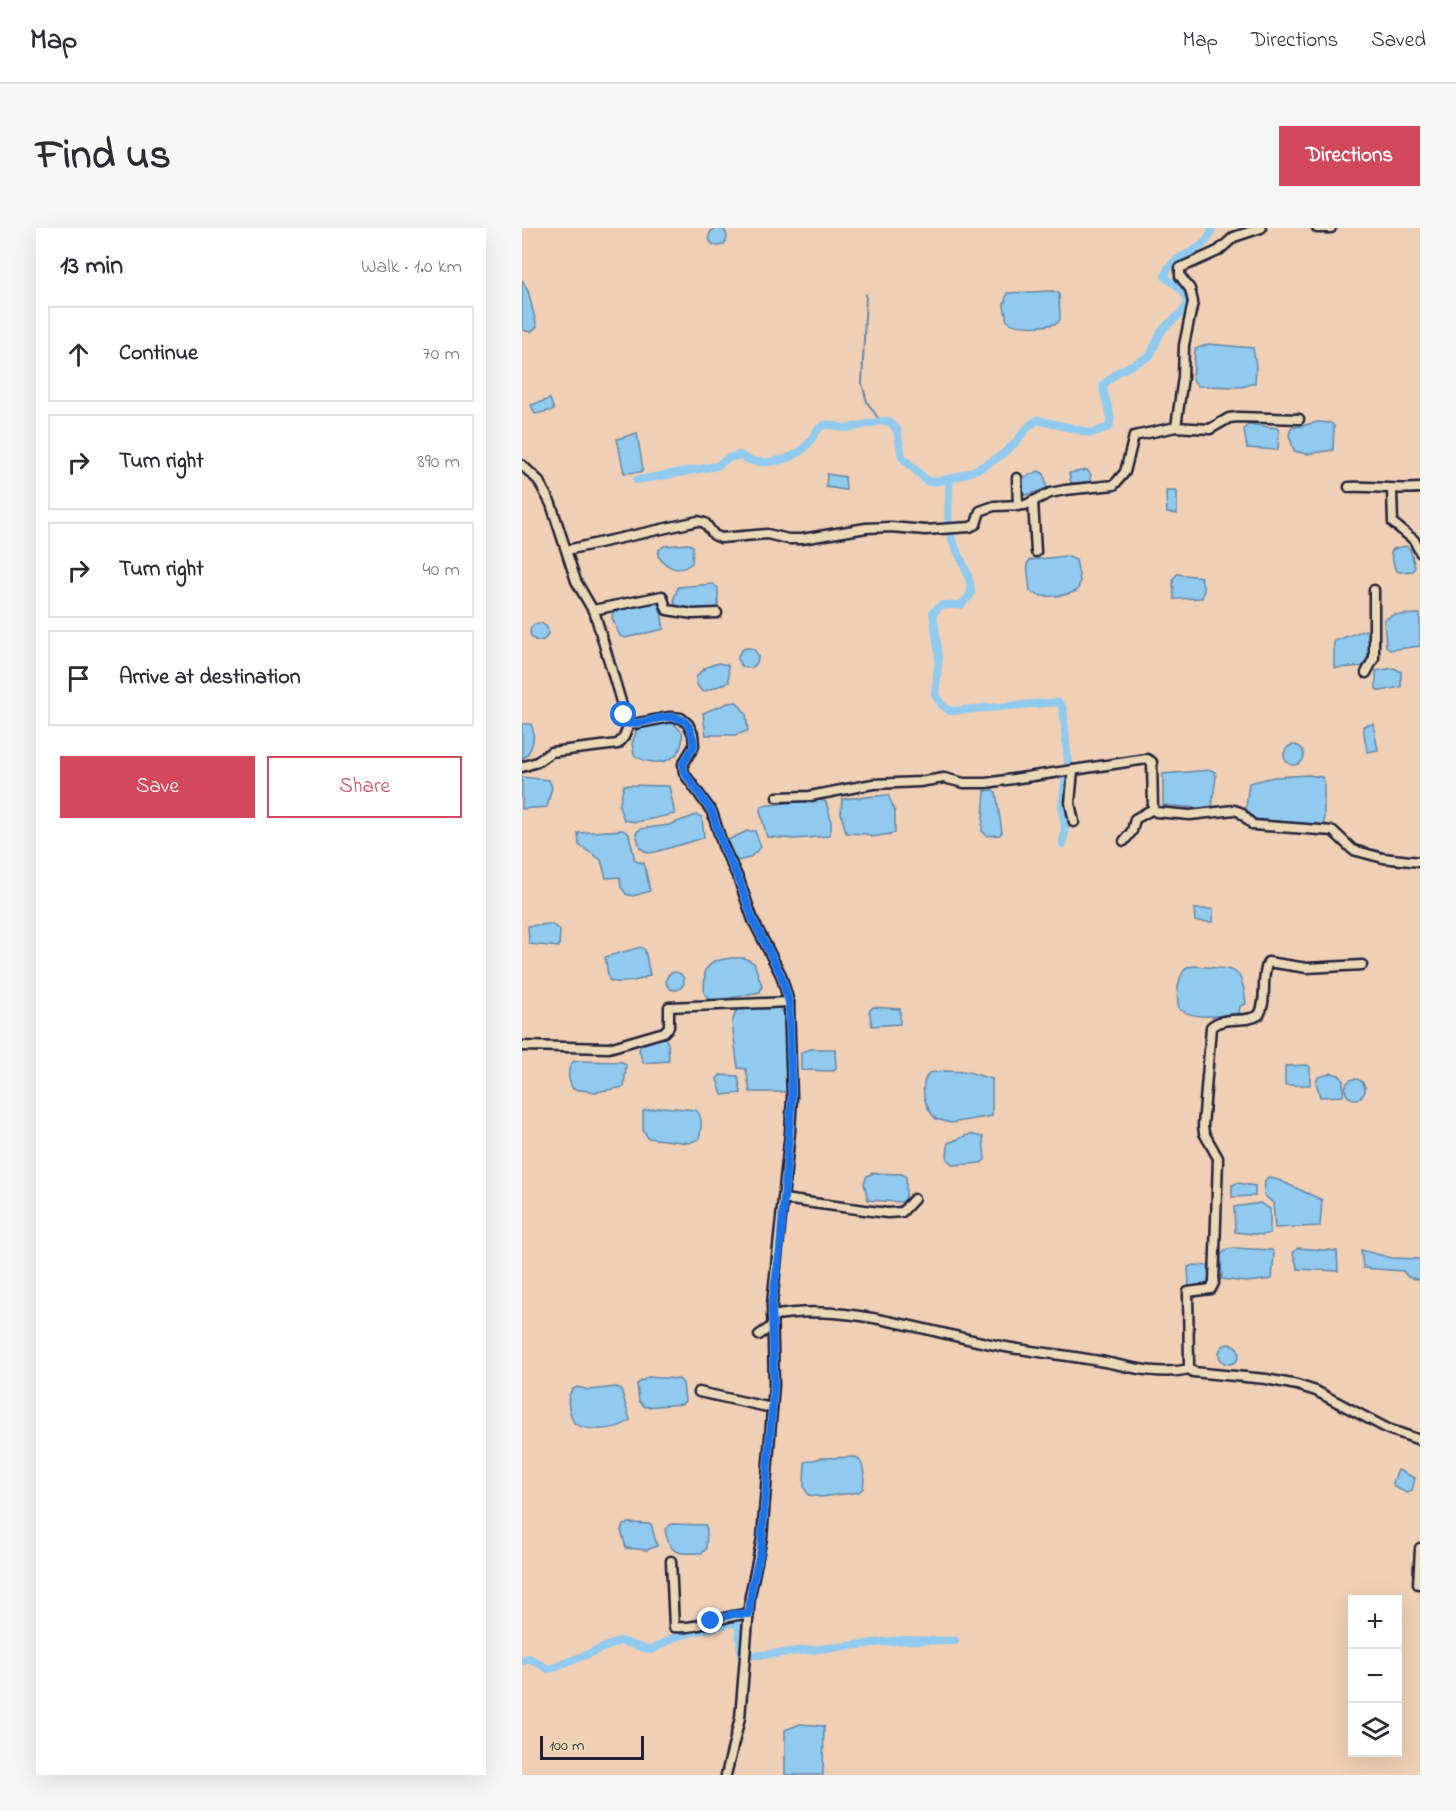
<!DOCTYPE html>
<meta charset="utf-8">
<style>
:root{--surface:#fff;--page:#f7f7f7;--text:#2b2b33;--muted:#7c7c81;--line:#e1e1e2;--accent:#d1495b}
body{margin:0;font-family:"Indie Flower",sans-serif;background:var(--page);color:var(--text)}
.controls{position:absolute;right:18px;bottom:18px;display:grid;overflow:hidden;border-radius:0px;box-shadow:0 6px 24px #0002}
.controls button{width:54px;height:54px;display:grid;place-items:center;padding:0;border:0;border-bottom:2px solid var(--line);background:var(--surface);color:var(--text);font:30px sans-serif}
.scale{position:absolute;left:18px;bottom:15px;width:104px;box-sizing:border-box;padding-left:6px;border:3px solid #22223b;border-top:0;font-size:16px;line-height:21px;white-space:nowrap;color:#22223b;-webkit-text-stroke:4px #ebd8b6;paint-order:stroke}
.stop{position:absolute;width:18px;height:18px;margin:-14px;border:4px solid #1a73e8;border-radius:50%;background:#fff}
.stop.end{background:#1a73e8;border-color:#fff;box-shadow:0 2px 6px #0008}
.list{margin:0;padding:0;list-style:none}
h2{display:flex;justify-content:space-between;align-items:center;height:78px;margin:0;padding:0 24px;font-size:26px}
h2 small{font-size:20px;font-weight:400;color:var(--muted)}
.list li{display:grid;grid-template-columns:39px 1fr auto;gap:18px;align-items:center;box-sizing:border-box;height:96px;margin:0 12px 12px;padding:0 12px;border:2px solid var(--line);border-radius:0px}
.list b{display:block;font-size:22px;white-space:nowrap}
.list em{font-size:20px;font-style:normal;color:var(--muted)}
.actions{display:flex;gap:12px;padding:18px 24px}
.actions a{flex:1;padding:14px 0;border:2px solid var(--accent);border-radius:0px;text-align:center;font-size:21px;color:var(--accent)}
.actions .main{background:var(--accent);color:#fff}
.icon{flex:none;width:33px;height:33px;fill:none;stroke:currentColor;stroke-width:2;stroke-linecap:round;stroke-linejoin:round}
.map{position:relative;flex:none;width:898px;height:1547px;overflow:hidden;border-radius:0px}
header{display:flex;align-items:center;gap:36px;box-sizing:border-box;height:84px;padding:0 30px;background:var(--surface);border-bottom:2px solid var(--line)}
header strong{font-size:28px}
nav{display:flex;gap:33px;margin-inline-start:auto;font-size:21px}
.intro{display:flex;align-items:center;justify-content:space-between;box-sizing:border-box;height:144px;padding:0 36px}
h1{margin:0;font-size:42px}
.button{padding:15px 27px;border-radius:0px;background:var(--accent);color:#fff;font-size:21px;font-weight:700}
main{display:flex;gap:36px;padding:0 36px}
aside{flex:1;background:var(--surface);border-radius:0px;box-shadow:0 6px 24px #0002}
.map>svg:first-child{display:block}
</style>
<header>
<strong>Map</strong>
<nav><a>Map</a><a>Directions</a><a>Saved</a></nav>
</header>
<div class="intro"><h1>Find us</h1><a class="button">Directions</a></div>
<main>
<aside>
<h2>13 min<small>Walk · 1.0 km</small></h2>
<ul class="list">
<li><svg class="icon" aria-label="ahead" viewBox="0 0 24 24"><path d="M12 20V5M6 11l6-6 6 6"/></svg><div><b>Continue</b></div><em>70 m</em></li>
<li><svg class="icon" aria-label="right" viewBox="0 0 24 24"><path d="M7 20v-9h11M14 6l5 5-5 5"/></svg><div><b>Turn right</b></div><em>890 m</em></li>
<li><svg class="icon" aria-label="right" viewBox="0 0 24 24"><path d="M7 20v-9h11M14 6l5 5-5 5"/></svg><div><b>Turn right</b></div><em>40 m</em></li>
<li><svg class="icon" aria-label="arrive" viewBox="0 0 24 24"><path d="M6 21V4h12l-3 4 3 4H6"/></svg><div><b>Arrive at destination</b></div></li>
</ul>
<div class="actions"><a class="main">Save</a><a>Share</a></div>
</aside>
<div class="map">
<svg width="898" height="1547" viewBox="0 0 898 1547">
<rect width="100%" height="100%" fill="#efd0b6"/>
<filter id="ink" filterUnits="userSpaceOnUse"><feTurbulence type="fractalNoise" baseFrequency=".0167" numOctaves="2"/><feDisplacementMap in="SourceGraphic" scale="12" xChannelSelector="R" yChannelSelector="G"/><feConvolveMatrix kernelMatrix="1 2 1 2 8 2 1 2 1" color-interpolation-filters="sRGB"/></filter>
<g filter="url(#ink)">
<g fill="#90caef" stroke="#6487a7" stroke-width="1.5">
<circle cx="196" cy="9" r="9"/>
<polygon points="0,52 6,63 15,99 9,104 1,102 0,99"/>
<path d="M530 63 537 65 538 91 536 95C523 99 496 101 485 93L482 77 485 65Z"/>
<polygon points="687,116 731,120 734,138 733,155 720,159 676,158 671,152 673,121"/>
<polygon points="28,171 32,182 13,186 9,177"/>
<polygon points="796,194 809,195 812,198 811,222 785,226 772,223 767,207 769,200"/>
<polygon points="726,196 755,200 757,203 756,222 725,220 722,201"/>
<polygon points="115,205 121,241 119,244 102,245 95,211"/>
<polygon points="565,242 569,247 567,254 549,255 547,245"/>
<polygon points="517,243 522,246 525,260 505,267 499,266 498,251"/>
<polygon points="305,246 323,249 324,262 304,259"/>
<polygon points="644,263 655,263 655,286 645,285"/>
<path d="M167 316 171 318 170 335C157 346 145 340 136 328L137 322 142 318Z"/>
<polygon points="884,318 888,321 893,339 891,343 877,344 873,341 869,325 871,321"/>
<path d="M544 328 554 332 558 352 556 362C545 368 518 372 508 363L505 336 508 332Z"/>
<polygon points="655,346 679,349 682,362 680,370 652,371 651,351"/>
<polygon points="191,356 196,360 196,380 172,382 153,379 152,370 156,359"/>
<polygon points="134,375 138,379 142,401 103,410 98,408 90,390 91,384 111,377"/>
<polygon points="898,386 898,418 868,422 864,418 862,392 871,387"/>
<circle cx="17" cy="404" r="9"/>
<polygon points="843,402 849,404 849,430 845,438 812,440 812,413"/>
<circle cx="226" cy="430" r="10"/>
<path d="M197 435 206 437 207 454 181 464C164 449 183 438 197 435Z"/>
<polygon points="872,440 879,444 879,459 859,463 854,461 854,443"/>
<polygon points="215,474 224,486 226,503 213,507 184,507 181,485 206,475"/>
<path d="M141 495 152 496 160 504C164 533 134 542 112 527L110 516 115 501Z"/>
<path d="M0 496H9C14 507 11 524 0 531Z"/>
<polygon points="851,496 856,522 845,524 841,498"/>
<circle cx="772" cy="527" r="10"/>
<polygon points="689,542 693,544 694,548 690,578 676,580 641,577 641,546"/>
<polygon points="786,547 800,549 802,553 802,597 729,591 724,580 727,555 752,549"/>
<polygon points="0,549 27,552 30,559 25,579 0,581"/>
<polygon points="102,557 147,558 153,586 114,594 102,592 97,578"/>
<polygon points="471,562 474,564 480,604 478,607 465,608 460,603 463,563"/>
<polygon points="366,567 373,583 373,605 350,609 344,606 324,605 319,585 320,571"/>
<path d="M296 571 304 574C307 584 313 600 306 608L274 611 245 609 238 583 239 578Z"/>
<polygon points="174,587 180,589 182,609 178,611 133,624 126,625 118,620 114,605 118,601 147,597"/>
<polygon points="101,602 107,606 113,633 122,635 128,663 111,668 104,666 99,659 98,649 84,650 79,632 57,617 56,605"/>
<polygon points="225,603 233,603 239,619 227,630 215,633 209,625 206,612"/>
<polygon points="691,681 691,694 673,693 672,681"/>
<polygon points="29,696 38,702 37,719 7,716 6,698"/>
<path d="M119 719 123 722 128 747C118 753 97 757 87 752L83 729Z"/>
<polygon points="209,730 222,730 232,735 240,758 238,764 199,772 187,772 182,765 183,742 192,733"/>
<path d="M674 738C710 743 720 733 724 776L718 778 717 785C699 788 673 792 657 781 654 767 655 749 665 739Z"/>
<circle cx="153" cy="753" r="9"/>
<polygon points="223,778 258,780 262,785 265,864 228,864 224,841 216,840 210,795 215,780"/>
<polygon points="351,779 378,781 378,796 350,798 347,783"/>
<polygon points="142,808 146,815 147,833 121,835 117,822 120,814"/>
<polygon points="289,821 313,821 314,840 312,843 279,842 279,824"/>
<path d="M52 833 101 834 104 837 102 859 73 864 51 861C46 853 44 839 52 833Z"/>
<polygon points="785,837 788,839 788,857 763,857 763,838"/>
<path d="M422 843 446 844 470 851V888L429 895 414 891C403 880 396 858 407 845Z"/>
<polygon points="810,845 817,847 821,852 821,868 798,869 794,854 796,849"/>
<polygon points="198,847 216,848 219,865 200,867 195,851"/>
<circle cx="833" cy="861" r="10"/>
<path d="M141 879 174 882C182 889 179 902 177 911L167 915 126 910 121 902V883Z"/>
<polygon points="448,906 461,909 463,932 459,935 431,937 425,931 426,915"/>
<polygon points="351,945 380,946 384,949 384,971 379,974 346,972 342,955 345,948"/>
<polygon points="746,949 759,953 800,972 798,998 753,1000 751,975 742,967 743,953"/>
<polygon points="715,955 733,958 733,968 710,969 710,957"/>
<polygon points="738,975 748,981 748,1005 741,1007 713,1004 712,979"/>
<polygon points="712,1020 750,1022 752,1026 750,1051 725,1054 700,1051 699,1027 705,1021"/>
<polygon points="776,1020 815,1023 816,1043 776,1041 771,1025"/>
<polygon points="839,1022 870,1030 898,1031 898,1052 886,1049 881,1043 841,1040"/>
<polygon points="671,1037 688,1038 689,1053 686,1058 667,1060 666,1039"/>
<circle cx="707" cy="1126" r="10"/>
<polygon points="126,1149 157,1151 161,1155 163,1173 160,1176 123,1179 117,1173 115,1156"/>
<path d="M55 1159 67 1162 95 1159 99 1161 108 1192C96 1203 65 1204 52 1195 47 1184 41 1164 55 1159Z"/>
<path d="M334 1229C344 1236 342 1250 341 1260L337 1264 299 1269 286 1267 282 1258 283 1234 299 1230Z"/>
<polygon points="876,1242 893,1250 890,1263 885,1265 872,1259 871,1254"/>
<polygon points="107,1295 129,1296 135,1318 125,1322 104,1320 99,1302 101,1297"/>
<path d="M150 1296 183 1297 185 1302 184 1321 180 1325C156 1326 147 1327 143 1301Z"/>
<polygon points="278,1496 302,1498 301,1547 263,1547 263,1502"/>
</g>
<g fill="none" stroke-linecap="round" stroke-linejoin="round">
<polyline stroke="#6487a7" stroke-width="2" points="344,66 340,155 345,174 358,193"/>
<g stroke="#90caef" stroke-width="8">
<path d="M115 252 195 238 206 230 218 227C235 240 271 234 285 217 292 210 293 200 303 197 311 195 318 201 326 200 340 199 353 192 367 193L375 202 380 229 406 254C433 253 469 238 489 219 499 210 503 198 516 192L569 205 587 199C593 184 579 171 582 156L596 144 628 128C632 120 635 111 640 103 649 88 679 82 658 60 653 55 647 54 643 48 650 22 685 28 690 0"/>
<path d="M427 252C428 270 424 286 428 304 433 325 449 342 449 366L439 377H420L411 384 417 429 413 467 420 477 428 483 536 474 541 480 546 535 540 577 543 600 541 616"/>
<path d="M0 1433 7 1430 26 1441 34 1439 98 1413 128 1422C136 1420 141 1415 149 1411 155 1408 207 1395 213 1395L217 1400 219 1427H240L382 1412 433 1413"/>
</g>
<g stroke="#22223b" stroke-width="13">
<g id="minor">
<polyline points="795,0 809,0"/>
<polyline points="653,199 688,201 707,190 716,189 777,191"/>
<polyline points="0,237 16,252 29,276 54,353 73,386 105,494 112,496 148,489 159,490 166,496 171,506 172,518 161,536 162,545 190,584 201,618 217,652 231,692 259,747 267,774 270,869 268,904 250,1076 252,1157 240,1310 228,1368 218,1490 204,1547"/>
<polyline points="495,250 496,278"/>
<path d="M827 259C851 258 874 262 898 260"/>
<polyline points="870,262 871,295 892,312 898,324"/>
<polyline points="511,273 514,324"/>
<polyline points="45,322 176,293 183,295 192,307 199,310 245,306 266,311 280,311 344,300 369,299 403,302 448,299 454,296 458,283 472,278 503,277 528,265 543,262 592,257 603,244 612,208 654,199 661,149 662,117 671,74 668,61 658,48 658,40 696,23 712,9 739,0"/>
<polyline points="71,382 140,368 145,382 171,386 195,385"/>
<polyline points="844,445 852,430 852,362"/>
<polyline points="0,539 15,534 29,524 96,516 102,509 107,496"/>
<polyline points="551,542 548,575 552,594"/>
<polyline points="255,569 288,568 351,556 397,554 422,550 442,555 464,555 625,531 630,534 631,581 634,584 668,587 712,582 718,584 731,597 811,603 831,622 861,630 898,634"/>
<polyline points="602,613 610,603 613,591 631,581"/>
<path d="M840 737 785 740 746 734C738 751 746 772 737 787 723 796 702 787 689 799L681 898 682 905 696 930 692 1055 689 1061 666 1064 667 1139 671 1144 744 1151 775 1157 794 1163 866 1201 898 1212"/>
<polyline points="0,818 87,820 142,804 147,799 147,779 267,774"/>
<polyline points="261,971 365,985 380,984 392,971"/>
<path d="M250 1088C324 1073 410 1106 484 1119 518 1125 553 1128 588 1135 615 1141 640 1147 668 1141"/>
<polyline points="237,1107 250,1098"/>
<polyline points="177,1164 250,1180"/>
<path d="M149 1333 152 1399C178 1402 201 1386 227 1386"/>
<polyline points="896,1356 898,1320"/>
</g>
</g>
<use href="#minor" stroke="#ebd8b6" stroke-width="8"/>
</g>
</g>
<g fill="none" stroke-linecap="round" stroke-linejoin="round" filter="url(#ink)">
<path stroke="#1a73e8" stroke-width="8" d="M102 487 107 496C136 494 168 472 172 518L161 536 162 544 190 584 201 618 217 652 231 692 259 747 267 774 270 869 258 1022 250 1076 252 1157 239 1322 230 1358 227 1386H211L189 1393"/>
</g>
</svg>
<div class="controls">
<button>+</button>
<button>−</button>
<button><svg class="icon" aria-label="layers" viewBox="0 0 24 24"><path d="M12 4l9 5-9 5-9-5zM3 14l9 5 9-5"/></svg></button>
</div>
<div class="scale">100 m</div>
<div class="stop" style="left:102px;top:487px"></div>
<div class="stop end" style="left:189px;top:1393px"></div>
</div>
</main>
